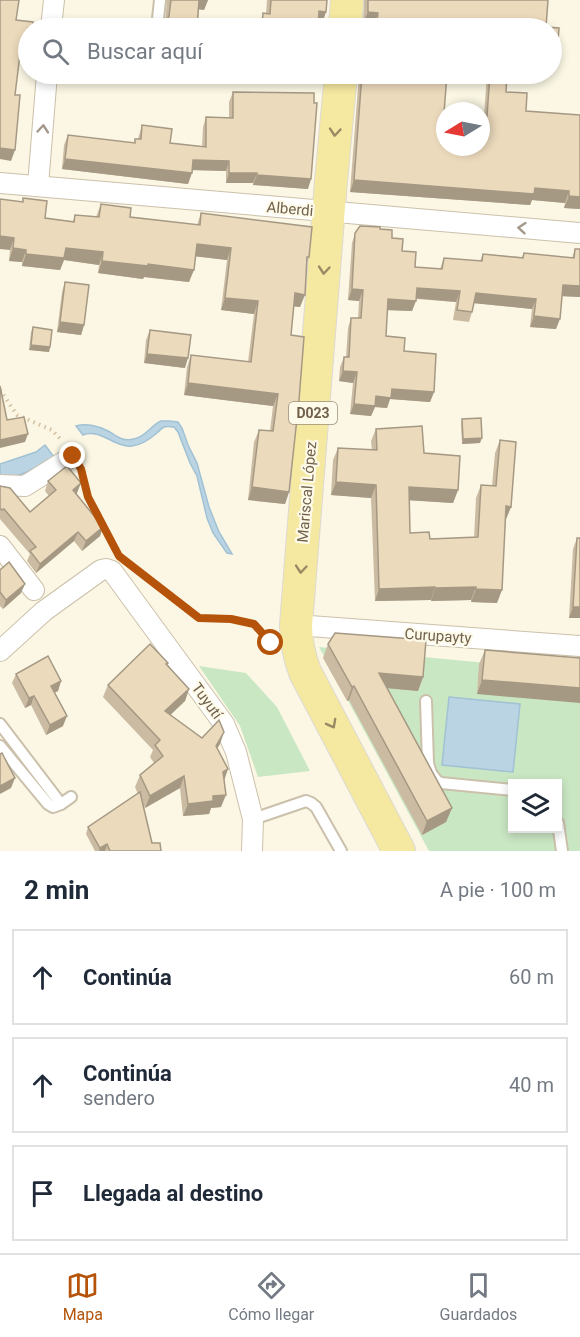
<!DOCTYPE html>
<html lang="es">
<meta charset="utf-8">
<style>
:root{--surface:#fff;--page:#f2f2f3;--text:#1f2937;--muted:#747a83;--line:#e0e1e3;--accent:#b45309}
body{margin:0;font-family:Roboto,sans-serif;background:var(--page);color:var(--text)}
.controls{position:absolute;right:18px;bottom:18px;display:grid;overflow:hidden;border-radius:0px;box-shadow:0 3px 9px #0003}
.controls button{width:54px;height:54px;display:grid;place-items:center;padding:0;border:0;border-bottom:2px solid var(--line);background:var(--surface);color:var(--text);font:30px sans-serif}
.compass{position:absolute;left:436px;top:102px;width:54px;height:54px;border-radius:50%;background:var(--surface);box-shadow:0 3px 9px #0003;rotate:260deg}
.stop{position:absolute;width:18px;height:18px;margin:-14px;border:4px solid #b45309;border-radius:50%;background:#fff}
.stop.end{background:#b45309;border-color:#fff;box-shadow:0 2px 6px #0008}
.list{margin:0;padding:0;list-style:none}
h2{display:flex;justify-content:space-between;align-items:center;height:78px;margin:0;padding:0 24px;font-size:26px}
h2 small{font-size:20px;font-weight:400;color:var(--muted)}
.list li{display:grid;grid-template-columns:39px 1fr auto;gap:18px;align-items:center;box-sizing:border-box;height:96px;margin:0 12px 12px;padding:0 12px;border:2px solid var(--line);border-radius:0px}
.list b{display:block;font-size:22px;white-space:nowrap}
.list p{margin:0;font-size:20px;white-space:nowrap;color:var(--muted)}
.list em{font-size:20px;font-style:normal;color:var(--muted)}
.icon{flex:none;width:33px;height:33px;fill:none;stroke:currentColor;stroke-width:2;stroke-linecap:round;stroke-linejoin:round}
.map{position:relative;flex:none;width:580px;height:851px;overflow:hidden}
.search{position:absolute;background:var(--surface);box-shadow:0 3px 9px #0003;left:18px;right:18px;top:18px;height:66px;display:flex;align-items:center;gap:15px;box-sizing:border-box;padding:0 21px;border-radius:33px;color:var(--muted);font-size:22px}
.sheet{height:402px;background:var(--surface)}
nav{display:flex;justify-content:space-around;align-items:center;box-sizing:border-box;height:84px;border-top:2px solid var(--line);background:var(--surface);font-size:16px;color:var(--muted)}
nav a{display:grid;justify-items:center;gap:3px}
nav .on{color:var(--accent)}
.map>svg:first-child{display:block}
</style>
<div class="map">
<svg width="580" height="851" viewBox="0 0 580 851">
<rect width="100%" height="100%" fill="#fbf7e4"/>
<g fill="#cae7c4" fill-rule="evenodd">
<path d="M319 647 580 672V851H429ZM512 784H558V828H512Z"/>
<polygon points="199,666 246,673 277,707 310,771 258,777 240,726"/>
</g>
<g fill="#bad4e3" stroke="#a1c1d4" stroke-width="1.5">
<path d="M161 421H169L178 422 182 428 188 445 197 463 209 507 219 532 232 554 227 553 213 533 207 518 197 476 190 463 178 432 174 427C171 427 167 426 164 427 162 428 159 431 157 433 150 439 142 445 132 446 115 448 100 428 83 435L76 426C86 423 99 426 108 431 117 436 122 442 134 439 147 436 151 425 161 421Z"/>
<path d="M45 445 54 457C37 467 21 478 0 478V464L36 452Z"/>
<polygon points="449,697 520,704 513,772 442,765"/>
</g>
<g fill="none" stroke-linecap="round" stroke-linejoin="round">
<g stroke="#cbc0ab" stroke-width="14">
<g id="lane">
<polyline points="157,28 160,0"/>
<polyline points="426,701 428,763 431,773 437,781 441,783 512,790"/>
<polyline points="0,724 61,804"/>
<polyline points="0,746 48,804 53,807 61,804 71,797"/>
<polyline points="253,819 306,801 311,803 316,807 341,851"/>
<polyline points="558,823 562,851"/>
</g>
</g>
<g stroke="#cbc0ab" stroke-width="22">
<g id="street">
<polyline points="51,28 54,0"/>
<polyline points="0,183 580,233"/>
<polyline points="38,185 47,74"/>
<polyline points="0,485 25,486 73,456"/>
<polyline points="0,546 34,590"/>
<polyline points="296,625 580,646"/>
<polyline points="0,651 44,611 101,570 106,569 112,571 224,724 236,752 253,819 252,851"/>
</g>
</g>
<g stroke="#ddd9d4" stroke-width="34">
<g id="primary">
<polyline points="345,28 347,0"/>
<path d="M341 74 331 181 296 625C296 642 299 656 305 672L399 851"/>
</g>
</g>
<g stroke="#d3c0a1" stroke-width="4" stroke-dasharray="1.5 4.5" stroke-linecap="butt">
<polyline points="0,390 17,415 52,430 62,441"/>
<polyline points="81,470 88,497 117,553"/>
<polyline points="136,570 199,618 231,619 254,624 271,643"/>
</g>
<use href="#lane" stroke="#fff" stroke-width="10"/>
<use href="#street" stroke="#fff" stroke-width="20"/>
<use href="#primary" stroke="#f5e9a1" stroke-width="32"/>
</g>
<g fill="#cbbba2">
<polygon points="167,0 208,0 204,10 199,9 197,28 163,28 165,23"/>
<polygon points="267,0 327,0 322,24 318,24 318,28 229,28 231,25 259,27 263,13 266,14"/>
<polygon points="364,0 548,0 546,27 559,28 557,54 553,66 552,66 552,28 373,28 374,24 363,23"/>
<polygon points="359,74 447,74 444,113 484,116 487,74 507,74 506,92 526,111 580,115 580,209 564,208 565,203 532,200 530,205 350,192"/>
<polygon points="233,92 308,189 253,185 253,183 226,183 226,171 192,170 188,184 62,169 64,145 68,135 134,143 135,139 138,139 142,125 170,143 202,147 203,127 206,117 229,118 229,102"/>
<polygon points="23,198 45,218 73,221 75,215 96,217 101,204 130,217 197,225 201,213 309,257 307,262 300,307 294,306 291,335 289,492 285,504 248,500 254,442 259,430 270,431 273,406 184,395 187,367 191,355 248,362 254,314 221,310 227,260 195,256 189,282 144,277 143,279 98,273 99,265 64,260 60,270 22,266 22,262 9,261 10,250"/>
<polygon points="380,229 392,238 415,267 440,269 444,258 480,261 483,254 522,257 524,253 572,258 575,249 580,249 580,297 562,296 556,329 530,327 532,309 474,303 472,312 469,322 453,320 456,302 416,299 412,311 387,310 386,336 404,351 434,392 430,402 390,399 387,408 375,407 371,416 350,414 353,383 339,381 340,367 344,357 346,357 348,328 351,318 358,318 359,301 348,300 352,243 355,233"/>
<polygon points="65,282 84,325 81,335 57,332 62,292"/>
<polygon points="33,327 50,347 49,352 29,350 31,332"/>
<polygon points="150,330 185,368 144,363 146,340"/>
<polygon points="462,419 480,443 462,444 461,424"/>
<polygon points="376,429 424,453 458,490 453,503 409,500 410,533 430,539 474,538 476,498 481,485 492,486 495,453 500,440 511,507 506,519 497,603 471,602 471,600 431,601 431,600 375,601 371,498 331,495 333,460 338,448 372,450 371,441"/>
<polygon points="48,481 77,493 76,494 103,527 100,536 82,551 74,541 36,573 27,561 30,554 0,519 0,486 30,512 49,496 45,491"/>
<polygon points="577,538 580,618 569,618 573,549"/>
<polygon points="0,570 21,593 3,609 0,606"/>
<polygon points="328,644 423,677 418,691 387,688 452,808 446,822 422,835 349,700 347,701 323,658"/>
<polygon points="485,650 580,658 477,694 479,664"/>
<polygon points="168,663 167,665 189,689 185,701 170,715 202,738 220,744 217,748 224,781 221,807 211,808 209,814 183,816 180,788 145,808 143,804 152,843 161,851 95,851 86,834 88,827 138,794 135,787 140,775 154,763 150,757 153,750 103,697 108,685"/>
<polygon points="16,674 61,681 58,691 54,693 63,726 46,735 31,705 25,708 12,683"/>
</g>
<g fill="#a59984">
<polygon points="198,0 208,0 204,10 195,9"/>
<polygon points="319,11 326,12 322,24 314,23"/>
<polygon points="368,12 378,13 374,24 363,23"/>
<polygon points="450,25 493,28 449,28"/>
<polygon points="21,46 28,47 28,50 26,58 17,56"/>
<polygon points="552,54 557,54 553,66 552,66"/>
<polygon points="159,74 192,74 190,78 158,75"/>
<polygon points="232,74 307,74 305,79"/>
<polygon points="0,148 15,150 11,161 0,159"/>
<polygon points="65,159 192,173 188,184 62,169"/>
<polygon points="193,160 229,161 226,171 190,170"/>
<polygon points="229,173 257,173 253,183 226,183"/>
<polygon points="257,175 311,179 308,189 253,185"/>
<polygon points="354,180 535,188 569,191 565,203 532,200 530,205 350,192"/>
<polygon points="569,196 580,197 580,209 564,208"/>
<polygon points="0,236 14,238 10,250 0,249"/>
<polygon points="197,244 231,248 227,260 192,256"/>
<polygon points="13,248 26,250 22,262 9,261"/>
<polygon points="66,248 103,252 99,265 64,260 60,270 22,266 26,254"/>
<polygon points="102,261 148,264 194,270 189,282 144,277 143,279 98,273"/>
<polygon points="563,285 580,286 580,297 559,296"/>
<polygon points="417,288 460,291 456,302 413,298"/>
<polygon points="352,289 363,290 359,301 348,300"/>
<polygon points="295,293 305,295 300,307 290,306"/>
<polygon points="476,293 536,299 532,309 472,303"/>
<polygon points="225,298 258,301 254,314 221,310"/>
<polygon points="388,299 416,301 412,311 384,310"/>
<polygon points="534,316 560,319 556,329 530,327"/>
<polygon points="60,322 84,325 81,335 57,332"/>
<polygon points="31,345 50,347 49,352 29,350"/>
<polygon points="147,354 188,358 185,368 144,363"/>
<polygon points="343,371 357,372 353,383 339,381"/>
<polygon points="188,383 278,394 273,406 184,395"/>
<polygon points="392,389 434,392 430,402 390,399 387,408 375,407 371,416 350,414 354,404 376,396"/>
<polygon points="28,434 25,442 0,448 0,440"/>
<polygon points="482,438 480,443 462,444 463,439"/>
<polygon points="336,482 376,485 371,498 331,495"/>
<polygon points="81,483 77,493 69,500 73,490"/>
<polygon points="252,487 289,492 285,504 248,500"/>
<polygon points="409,487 458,490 453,503 404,500"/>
<polygon points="506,506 511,507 506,519"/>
<polygon points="103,527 100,536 82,551 86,541"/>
<polygon points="78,532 74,541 36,573 40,564"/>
<polygon points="25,584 21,593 3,609 6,600"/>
<polygon points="435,587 431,600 375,601 379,589"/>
<polygon points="476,587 471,600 431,601 435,588"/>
<polygon points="476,589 502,590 497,603 471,602"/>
<polygon points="573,607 580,607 580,618 569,618"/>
<polygon points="379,673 423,677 418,691 374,687"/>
<polygon points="482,680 580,688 580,703 477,694"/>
<polygon points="61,681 58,691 48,696 51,686"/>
<polygon points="354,686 349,700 347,701 352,687"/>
<polygon points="189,689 185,701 161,724 165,711"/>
<polygon points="34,696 31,705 25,708 29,698"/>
<polygon points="67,716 63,726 46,735 50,725"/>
<polygon points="224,732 220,744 211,758 216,746"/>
<polygon points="228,769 224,781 223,772"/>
<polygon points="184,776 180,788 145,808 150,796"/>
<polygon points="15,778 11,788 0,794 0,786"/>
<polygon points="226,795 221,807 211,808 209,814 183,816 188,804 213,796"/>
<polygon points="452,808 446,822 422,835 427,821"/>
<polygon points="107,844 105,851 99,851 100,848"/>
</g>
<g fill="#ecdabc" stroke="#a59984" stroke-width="1.5">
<polygon points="0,0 19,0 16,20 33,22 32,28 28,28 28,47 21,46 15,95 20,95 15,150 0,148"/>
<polygon points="171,0 199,0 197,28 165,28 166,22 169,16"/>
<polygon points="271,0 327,0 326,12 319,11 318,28 230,28 231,25 262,27 263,13 270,14"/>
<polygon points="368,0 548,0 546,27 559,28 557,54 552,54 552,28 493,28 450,25 450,28 376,28 378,13 368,12"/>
<polygon points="362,74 447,74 444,113 445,113 445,147 481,147 481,116 487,116 490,74 507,74 506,92 527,93 526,111 580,115 580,197 569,196 569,191 535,188 534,194 354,180"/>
<polygon points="233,92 314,93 314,103 317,103 311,179 257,175 257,173 229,173 229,161 193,160 192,173 65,159 68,135 135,143 135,139 141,139 142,125 172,129 170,143 206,147 206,117 233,118"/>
<polygon points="23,198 47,201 45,218 74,222 75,215 99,217 101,204 131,208 130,217 200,225 201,213 312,227 309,257 307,257 305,295 295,293 291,335 304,337 299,400 289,492 252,487 259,430 273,431 278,394 188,383 191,355 251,362 258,301 225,298 231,248 197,244 194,270 148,264 148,266 102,261 103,252 66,248 64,258 26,254 26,250 13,248 14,238 0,236 0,199 23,202"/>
<polygon points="360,226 380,227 380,229 392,230 392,238 403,239 402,251 416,252 415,267 442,269 444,258 482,261 483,254 523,258 524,253 574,258 575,249 580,249 580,286 563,285 560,319 534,316 536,299 476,293 472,312 457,310 460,291 417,288 416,301 388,299 386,336 405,338 404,351 436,354 434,392 392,389 391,398 376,396 375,406 354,404 357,372 343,371 344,357 349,357 351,318 361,318 363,290 352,289 355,233"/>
<polygon points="65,282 89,285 84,325 60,322"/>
<polygon points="33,327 52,330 50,347 31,345"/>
<polygon points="150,330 191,335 188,358 147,354"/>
<polygon points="0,386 7,420 24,417 28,434 0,440"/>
<polygon points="481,418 482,438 463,439 462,419"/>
<polygon points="422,426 424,453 460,456 458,490 409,487 410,533 429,532 430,539 478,537 481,485 496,486 500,440 516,442 511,507 506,506 502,590 476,589 476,587 435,588 435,587 379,589 376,485 336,482 338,448 377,450 376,429"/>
<polygon points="67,466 81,483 73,490 103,527 86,541 78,532 40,564 30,551 36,547 4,509 2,510 0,508 0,486 10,488 30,512 56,490 48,481"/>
<polygon points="577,538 580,538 580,607 573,607"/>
<polygon points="9,562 25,584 6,600 0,592 0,570"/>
<polygon points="335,633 426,640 423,677 379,673 452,808 427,821 354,686 352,687 328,644"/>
<polygon points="150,644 168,663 166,664 189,689 165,711 202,738 219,720 224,732 216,746 228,769 223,772 226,795 213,796 213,801 188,804 184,776 150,796 140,775 163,756 155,745 160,740 108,685"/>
<polygon points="485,650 580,658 580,688 482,680"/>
<polygon points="48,656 61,681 51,686 67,716 50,725 34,696 29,698 16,674"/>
<polygon points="2,753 15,778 0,786 0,754"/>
<polygon points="140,792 152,843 160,843 161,851 110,851 107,844 100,848 88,827"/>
</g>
<defs><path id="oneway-chevron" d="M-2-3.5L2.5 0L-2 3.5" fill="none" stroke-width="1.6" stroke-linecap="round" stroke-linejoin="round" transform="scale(1.5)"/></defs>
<g stroke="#a3988a">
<use href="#oneway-chevron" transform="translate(43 129) rotate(-85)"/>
<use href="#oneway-chevron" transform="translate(522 228) rotate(-175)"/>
</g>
<g stroke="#998a65">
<use href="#oneway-chevron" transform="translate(335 132) rotate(95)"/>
<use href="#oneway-chevron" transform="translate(324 270) rotate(95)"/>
<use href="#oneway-chevron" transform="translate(301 569) rotate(95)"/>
<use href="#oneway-chevron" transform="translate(332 724) rotate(62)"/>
</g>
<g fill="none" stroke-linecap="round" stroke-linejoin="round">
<polyline stroke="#b45309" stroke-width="8" points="73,456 81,469 88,497 119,556 199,618 231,619 254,624 271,643"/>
</g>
<g text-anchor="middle" stroke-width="4.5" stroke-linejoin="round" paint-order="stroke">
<rect fill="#fefaea" stroke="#9b8f7b" stroke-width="1.5" x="289" y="402" width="48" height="22" rx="4.5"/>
<g font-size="14" font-weight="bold" fill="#71614b">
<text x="313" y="418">D023</text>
</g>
<g font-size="15" fill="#71614b" stroke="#fefaea">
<text transform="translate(290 209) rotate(5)" y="5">Alberdi</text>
<text transform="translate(307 492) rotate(-85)" y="5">Mariscal López</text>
<text transform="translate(438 636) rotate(4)" y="5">Curupayty</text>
<text transform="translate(207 701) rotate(54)" y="5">Tuyutí</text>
</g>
</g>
</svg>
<div class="controls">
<button><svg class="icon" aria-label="layers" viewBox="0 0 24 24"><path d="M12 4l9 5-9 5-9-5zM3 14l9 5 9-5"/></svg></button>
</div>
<svg class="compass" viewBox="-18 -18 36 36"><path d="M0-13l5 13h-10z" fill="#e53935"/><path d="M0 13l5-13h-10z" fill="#747a83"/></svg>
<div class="stop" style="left:271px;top:643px"></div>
<div class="stop end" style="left:73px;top:456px"></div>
<div class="search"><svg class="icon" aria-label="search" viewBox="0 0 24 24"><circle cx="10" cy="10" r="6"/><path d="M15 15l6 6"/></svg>Buscar aquí</div>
</div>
<section class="sheet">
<h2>2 min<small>A pie · 100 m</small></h2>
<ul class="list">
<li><svg class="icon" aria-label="ahead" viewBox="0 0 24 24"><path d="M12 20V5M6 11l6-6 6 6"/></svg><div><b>Continúa</b></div><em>60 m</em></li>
<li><svg class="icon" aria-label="ahead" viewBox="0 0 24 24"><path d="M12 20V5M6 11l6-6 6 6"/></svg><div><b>Continúa</b><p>sendero</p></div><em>40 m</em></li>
<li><svg class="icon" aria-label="arrive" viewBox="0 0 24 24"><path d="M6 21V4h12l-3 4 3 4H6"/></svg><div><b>Llegada al destino</b></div></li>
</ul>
</section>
<nav>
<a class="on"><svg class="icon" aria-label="map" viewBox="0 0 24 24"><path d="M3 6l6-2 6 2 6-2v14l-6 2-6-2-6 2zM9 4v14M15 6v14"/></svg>Mapa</a>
<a><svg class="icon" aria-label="directions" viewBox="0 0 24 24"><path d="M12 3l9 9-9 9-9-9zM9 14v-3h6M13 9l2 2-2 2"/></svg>Cómo llegar</a>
<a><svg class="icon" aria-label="saved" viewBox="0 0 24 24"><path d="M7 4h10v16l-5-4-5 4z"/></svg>Guardados</a>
</nav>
